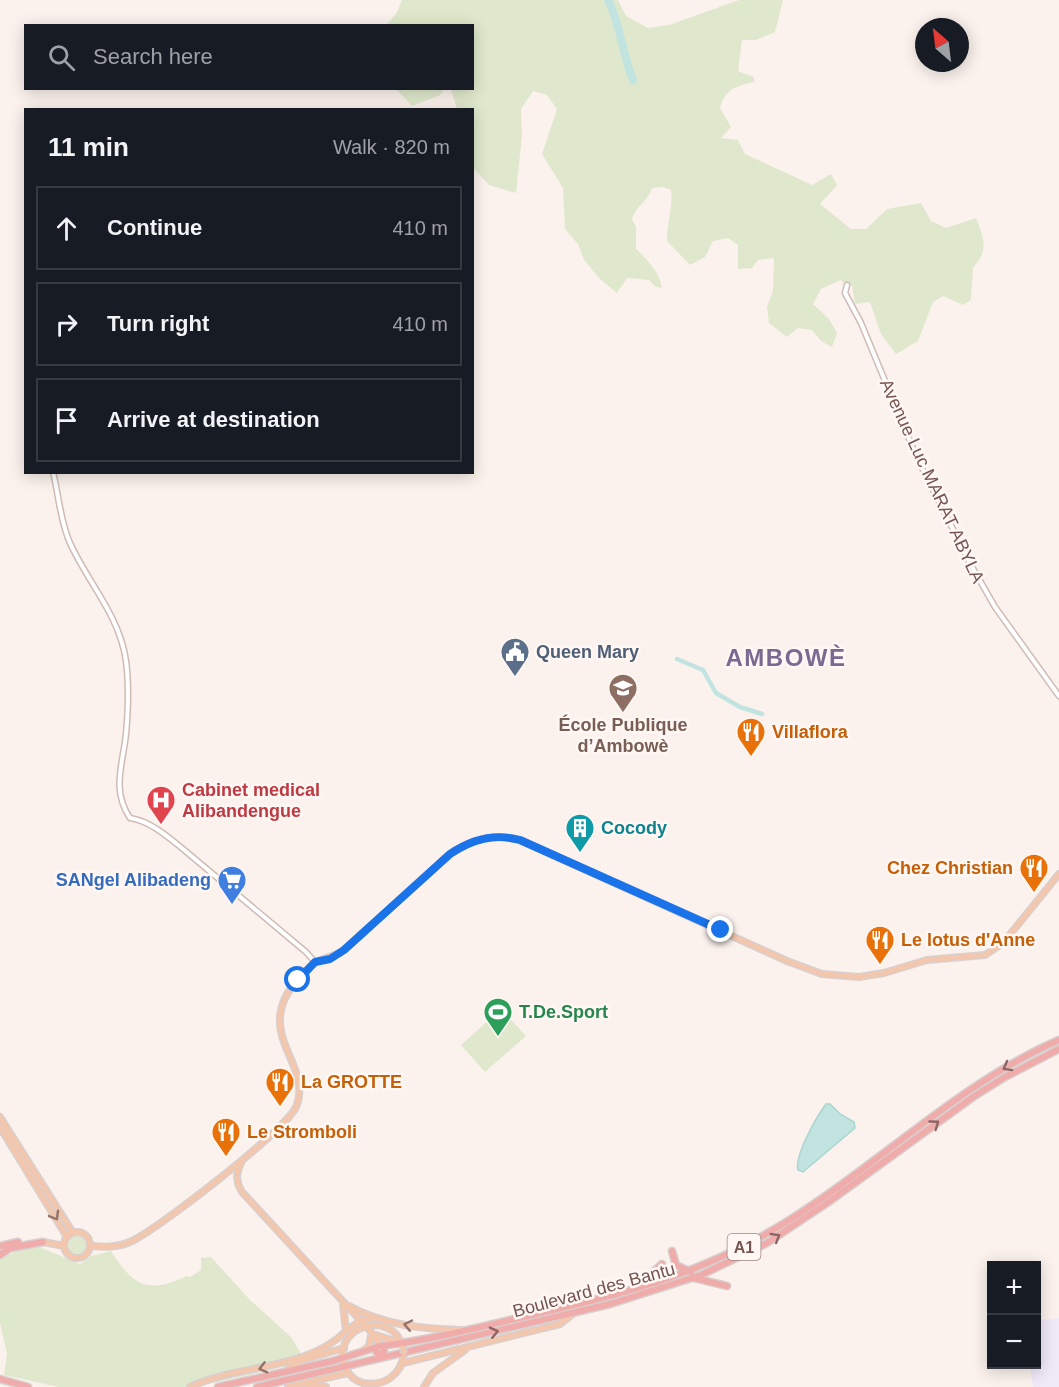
<!DOCTYPE html>
<meta charset="utf-8">
<style>
:root{--surface:#171b24;--page:#242831;--text:#f1f3f6;--muted:#9ea1a6;--line:#363941}
body{margin:0;font-family:Arial,sans-serif;background:var(--page);color:var(--text)}
.controls{position:absolute;right:18px;bottom:18px;display:grid;overflow:hidden;border-radius:0px;box-shadow:0 3px 15px #0003}
.controls button{width:54px;height:54px;display:grid;place-items:center;padding:0;border:0;border-bottom:2px solid var(--line);background:var(--surface);color:var(--text);font:30px sans-serif}
.compass{position:absolute;left:915px;top:18px;width:54px;height:54px;border-radius:50%;background:var(--surface);box-shadow:0 3px 15px #0003;rotate:332deg}
.stop{position:absolute;width:18px;height:18px;margin:-14px;border:4px solid #1a73e8;border-radius:50%;background:#fff}
.stop.end{background:#1a73e8;border-color:#fff;box-shadow:0 2px 6px #0008}
.list{margin:0;padding:0;list-style:none}
h2{display:flex;justify-content:space-between;align-items:center;height:78px;margin:0;padding:0 24px;font-size:26px}
h2 small{font-size:20px;font-weight:400;color:var(--muted)}
.list li{display:grid;grid-template-columns:39px 1fr auto;gap:18px;align-items:center;box-sizing:border-box;height:84px;margin:0 12px 12px;padding:0 12px;border:2px solid var(--line);border-radius:0px}
.list b{display:block;font-size:22px;white-space:nowrap}
.list em{font-size:20px;font-style:normal;color:var(--muted)}
.icon{flex:none;width:33px;height:33px;fill:none;stroke:currentColor;stroke-width:2;stroke-linecap:round;stroke-linejoin:round}
.map{position:relative;flex:none;width:1059px;height:1387px;overflow:hidden}
.search{position:absolute;background:var(--surface);box-shadow:0 3px 15px #0003;left:24px;top:24px;width:450px;height:66px;display:flex;align-items:center;gap:15px;box-sizing:border-box;padding:0 21px;border-radius:0px;color:var(--muted);font-size:22px}
.panel{position:absolute;background:var(--surface);box-shadow:0 3px 15px #0003;left:24px;top:108px;width:450px;height:366px;border-radius:0px}
.map>svg:first-child{display:block}
</style>
<div class="map">
<svg width="1059" height="1387" viewBox="0 0 1059 1387">
<rect width="100%" height="100%" fill="#fbf2ed"/>
<polygon fill="#efe9f8" points="1059,1318 1059,1387 1033,1387 1030,1365 1036,1364 1037,1321"/>
<g fill="#dfe8cc">
<path d="M402 0H618L626 16 648 28 669 25 739 0H783L775 32 756 40H742L738 71 754 77V82C736 86 725 89 720 108L731 127 721 138 738 140 745 154 812 185 831 174 837 185 820 204 851 229H866L887 209 921 203 931 221 946 228 976 218C983 236 990 251 973 267L971 300 963 305 943 296 933 302 918 341 896 354 881 334 870 302 855 304 852 286 845 285 841 280 821 289 813 304 829 319 837 333 832 347 821 341 812 330 798 328 787 337 769 323 767 307 773 291 774 258 758 260 752 268 738 269V245L728 238 713 241 705 257 690 265 667 241C667 223 673 208 671 190L663 187 652 188C648 201 636 206 632 219L636 227V249C647 259 660 273 662 288L656 287 649 280 627 278 617 293 599 278 584 260 578 244 565 229 563 188 542 154 557 109 547 95 533 91 521 109 522 136 516 193 489 185 473 167 472 110 457 109 451 89 472 88V26H385L396 14Z"/>
<polygon points="396,89 396,88 445,89 440,95 412,106"/>
<polygon points="501,1009 526,1036 485,1072 461,1045"/>
<circle cx="77" cy="1245" r="9"/>
<path d="M40 1247 80 1264 91 1256 111 1251C134 1287 148 1294 187 1276L190 1277 201 1270V1258L211 1257 250 1300 291 1337 306 1362 194 1387H58L4 1375 7 1354 0 1323V1260L15 1251Z"/>
</g>
<path fill="#c2e4e1" stroke="#aad5d1" stroke-width="1.5" d="M826 1104H830L840 1114 854 1122 855 1128 803 1172 798 1170C794 1156 817 1116 826 1104Z"/>
<g fill="none" stroke-linecap="round" stroke-linejoin="round">
<polyline stroke="#c2e4e1" stroke-width="4.5" points="677,659 703,670 716,693 740,707 762,714"/>
<path stroke="#c2e4e1" stroke-width="8" d="M608 0C621 26 622 54 633 80"/>
<g stroke="#cfbbb5" stroke-width="7">
<g id="minor">
<polyline points="847,285 845,293 861,323 917,458 971,565 995,607 1059,696"/>
<path d="M53 472C59 496 60 521 70 543 88 583 120 616 126 661 129 684 128 712 126 734 123 764 111 790 130 818 150 821 167 836 183 849L306 952 315 962"/>
</g>
</g>
<g stroke="#d8cfce" stroke-width="8">
<g id="major">
<polyline points="0,1117 73,1233"/>
<polyline points="0,1127 67,1237"/>
<path d="M242 1161C236 1173 235 1180 242 1192L373 1334 381 1346"/>
<circle cx="77" cy="1245" r="13"/>
<polyline points="43,1242 64,1246"/>
<path d="M90 1246C104 1247 116 1248 130 1242 157 1230 285 1131 296 1107 316 1060 239 1029 312 965 320 958 335 957 344 950L450 854C472 839 494 833 520 840L787 961 822 974 859 977 884 973 927 960 985 955 1003 943 1059 874"/>
<path d="M349 1306C383 1325 423 1329 462 1330"/>
<polyline points="346,1331 360,1321 372,1318"/>
<polyline points="376,1335 398,1342"/>
<path d="M403 1347C390 1305 327 1330 346 1368 349 1375 355 1381 363 1383 385 1387 402 1374 404 1353"/>
<polyline points="362,1352 369,1346 371,1336"/>
<polyline points="403,1363 560,1324 574,1313"/>
<polyline points="287,1370 299,1361 344,1348"/>
<polyline points="306,1384 326,1387"/>
<path d="M190 1387C237 1364 307 1371 346 1331L343 1304"/>
<polyline points="288,1387 348,1373"/>
<polyline points="424,1387 433,1373 465,1350"/>
</g>
</g>
<g stroke="#d8cfce" stroke-width="9">
<g id="highway">
<polyline points="0,1246 18,1242"/>
<polyline points="672,1251 676,1265 691,1272"/>
<polyline points="0,1255 10,1248 43,1242"/>
<polyline points="694,1278 727,1286"/>
<polyline points="636,1288 662,1264"/>
<circle cx="380" cy="1350" r="4"/>
<path d="M381 1346C429 1340 476 1328 523 1317 623 1294 703 1275 791 1219 882 1162 960 1083 1059 1040"/>
<polyline points="0,1379 28,1387"/>
<polyline points="218,1387 333,1361 377,1347"/>
<polyline points="257,1387 610,1304 701,1275 767,1243 827,1203 973,1097 1005,1077 1059,1049"/>
</g>
</g>
<use href="#minor" stroke="#fff" stroke-width="4"/>
<use href="#major" stroke="#f3c7ad" stroke-width="5"/>
<use href="#highway" stroke="#efacaa" stroke-width="6"/>
<g stroke="#d8cfce" stroke-width="8" stroke-linecap="butt">
<polyline id="major-bridge" points="403,1348 404,1353"/>
</g>
<use href="#major-bridge" stroke="#f3c7ad" stroke-width="5"/>
</g>
<defs><path id="oneway-chevron" d="M-2-3.5L2.5 0L-2 3.5" fill="none" stroke-width="1.6" stroke-linecap="round" stroke-linejoin="round" transform="scale(1.5)"/></defs>
<g stroke="#8d6663">
<use href="#oneway-chevron" transform="translate(1007 1067) rotate(151)"/>
<use href="#oneway-chevron" transform="translate(935 1124) rotate(-36)"/>
<use href="#oneway-chevron" transform="translate(776 1237) rotate(-31)"/>
<use href="#oneway-chevron" transform="translate(494 1332) rotate(-13)"/>
</g>
<g stroke="#947268">
<use href="#oneway-chevron" transform="translate(55 1216) rotate(60)"/>
<use href="#oneway-chevron" transform="translate(408 1325) rotate(-168)"/>
<use href="#oneway-chevron" transform="translate(263 1368) rotate(166)"/>
</g>
<g fill="none" stroke-linecap="round" stroke-linejoin="round">
<path stroke="#1a73e8" stroke-width="8" d="M298 980 315 962 330 959 344 950 450 854C472 839 494 833 520 840L721 930"/>
</g>
<defs>
<g id="civic-pin" transform="scale(1.5)"><path d="M0 17L-7.5 6A9.5 9.5 0 1 1 7.5 6Z" fill="#5c6f8a" stroke="#fef7f4"/><path d="M-.6-6.5H3V-4.5H.6V-3L4-1V1h2V6H-6V1h2V-1L-.6-3ZM-1.2 2.5V6h2.4V2.5Z" fill="#fff"/></g>
<g id="school-pin" transform="scale(1.5)"><path d="M0 17L-7.5 6A9.5 9.5 0 1 1 7.5 6Z" fill="#8d6e63" stroke="#fef7f4"/><path d="M0-5L7-2L0 1L-7-2ZM-4 1L0 2.5L4 1V4Q0 6-4 4Z" fill="#fff"/></g>
<g id="restaurant-pin" transform="scale(1.5)"><path d="M0 17L-7.5 6A9.5 9.5 0 1 1 7.5 6Z" fill="#e8710a" stroke="#fef7f4"/><path d="M-5-6h1v4h1v-4h1v4h1v-4h1v5L-1.5 .5V6h-2V.5L-5-1ZM5-6V6H3V1.5H1.5Q1.5-4 5-6Z" fill="#fff"/></g>
<g id="hospital-pin" transform="scale(1.5)"><path d="M0 17L-7.5 6A9.5 9.5 0 1 1 7.5 6Z" fill="#e0444e" stroke="#fef7f4"/><path d="M-5-5h3v3.5h4V-5h3V5h-3V1.5h-4V5h-3Z" fill="#fff"/></g>
<g id="building-pin" transform="scale(1.5)"><path d="M0 17L-7.5 6A9.5 9.5 0 1 1 7.5 6Z" fill="#0f9aa8" stroke="#fef7f4"/><path d="M-4-6H4V6H1V3H-1V6H-4ZM-2.5-4.3h1.7v1.8h-1.7ZM.8-4.3h1.7v1.8H.8ZM-2.5-1h1.7V.8h-1.7ZM.8-1h1.7V.8H.8Z" fill="#fff"/></g>
<g id="supermarket-pin" transform="scale(1.5)"><path d="M0 17L-7.5 6A9.5 9.5 0 1 1 7.5 6Z" fill="#3f7fe0" stroke="#fef7f4"/><path d="M-6-5.5h2.5l.6 2H6L4.5 2H-2.5L-4.4-4H-6ZM-1.5 3.2a1.3 1.3 0 1 0 .1 0ZM3 3.2a1.3 1.3 0 1 0 .1 0Z" fill="#fff"/></g>
<g id="stadium-pin" transform="scale(1.5)"><path d="M0 17L-7.5 6A9.5 9.5 0 1 1 7.5 6Z" fill="#2e9e5b" stroke="#fef7f4"/><path d="M0-5a6.5 5 0 1 0 0 10a6.5 5 0 1 0 0-10ZM-3.5-1.8h7v3.6h-7Z" fill="#fff"/></g>
</defs>
<g fill-rule="evenodd">
<use href="#civic-pin" x="515" y="652"/>
<use href="#school-pin" x="623" y="688"/>
<use href="#restaurant-pin" x="751" y="732"/>
<use href="#hospital-pin" x="161" y="800"/>
<use href="#building-pin" x="580" y="828"/>
<use href="#restaurant-pin" x="1034" y="868"/>
<use href="#supermarket-pin" x="232" y="880"/>
<use href="#restaurant-pin" x="880" y="940"/>
<use href="#stadium-pin" x="498" y="1012"/>
<use href="#restaurant-pin" x="280" y="1082"/>
<use href="#restaurant-pin" x="226" y="1132"/>
</g>
<g text-anchor="middle" stroke-width="5" stroke-linejoin="round" paint-order="stroke">
<rect fill="#fef7f4" stroke="#9e8682" stroke-width="1.5" x="727.5" y="1234" width="33" height="26" rx="4.5"/>
<g font-size="16" font-weight="bold" fill="#755551">
<text x="744" y="1253">A1</text>
</g>
<g font-size="18" fill="#755551" stroke="#fef7f4">
<text transform="translate(932 481) rotate(65)" y="6">Avenue Luc MARAT ABYLA</text>
<text transform="translate(594 1290) rotate(-15)" y="6">Boulevard des Bantu</text>
</g>
<g font-size="18" font-weight="bold" fill="#4e5e75" stroke="#fef7f4" text-anchor="start">
<text x="536" y="658">Queen Mary</text>
</g>
<g font-size="18" font-weight="bold" fill="#785e54" stroke="#fef7f4">
<text x="623" y="731">École Publique<tspan x="623" dy="21">d’Ambowè</tspan></text>
</g>
<g font-size="18" font-weight="bold" fill="#c56008" stroke="#fef7f4" text-anchor="start">
<text x="772" y="738">Villaflora</text>
<text x="1013" y="874" text-anchor="end">Chez Christian</text>
<text x="901" y="946">Le lotus d'Anne</text>
<text x="301" y="1088">La GROTTE</text>
<text x="247" y="1138">Le Stromboli</text>
</g>
<g font-size="18" font-weight="bold" fill="#be3a42" stroke="#fef7f4" text-anchor="start">
<text x="182" y="796">Cabinet medical<tspan x="182" dy="21">Alibandengue</tspan></text>
</g>
<g font-size="18" font-weight="bold" fill="#0d838f" stroke="#fef7f4" text-anchor="start">
<text x="601" y="834">Cocody</text>
</g>
<g font-size="18" font-weight="bold" fill="#366cbe" stroke="#fef7f4" text-anchor="end">
<text x="211" y="886">SANgel Alibadeng</text>
</g>
<g font-size="18" font-weight="bold" fill="#27864d" stroke="#fef7f4" text-anchor="start">
<text x="519" y="1018">T.De.Sport</text>
</g>
<g font-size="24" font-weight="bold" letter-spacing="1.5" fill="#7a6990" stroke="#fef7f4">
<text x="786" y="666">AMBOWÈ</text>
</g>
</g>
</svg>
<div class="controls">
<button>+</button>
<button>−</button>
</div>
<svg class="compass" viewBox="-18 -18 36 36"><path d="M0-13l5 13h-10z" fill="#e53935"/><path d="M0 13l5-13h-10z" fill="#9ea1a6"/></svg>
<div class="stop" style="left:298px;top:980px"></div>
<div class="stop end" style="left:721px;top:930px"></div>
<div class="search"><svg class="icon" aria-label="search" viewBox="0 0 24 24"><circle cx="10" cy="10" r="6"/><path d="M15 15l6 6"/></svg>Search here</div>
<section class="panel">
<h2>11 min<small>Walk · 820 m</small></h2>
<ul class="list">
<li><svg class="icon" aria-label="ahead" viewBox="0 0 24 24"><path d="M12 20V5M6 11l6-6 6 6"/></svg><div><b>Continue</b></div><em>410 m</em></li>
<li><svg class="icon" aria-label="right" viewBox="0 0 24 24"><path d="M7 20v-9h11M14 6l5 5-5 5"/></svg><div><b>Turn right</b></div><em>410 m</em></li>
<li><svg class="icon" aria-label="arrive" viewBox="0 0 24 24"><path d="M6 21V4h12l-3 4 3 4H6"/></svg><div><b>Arrive at destination</b></div></li>
</ul>
</section>
</div>
